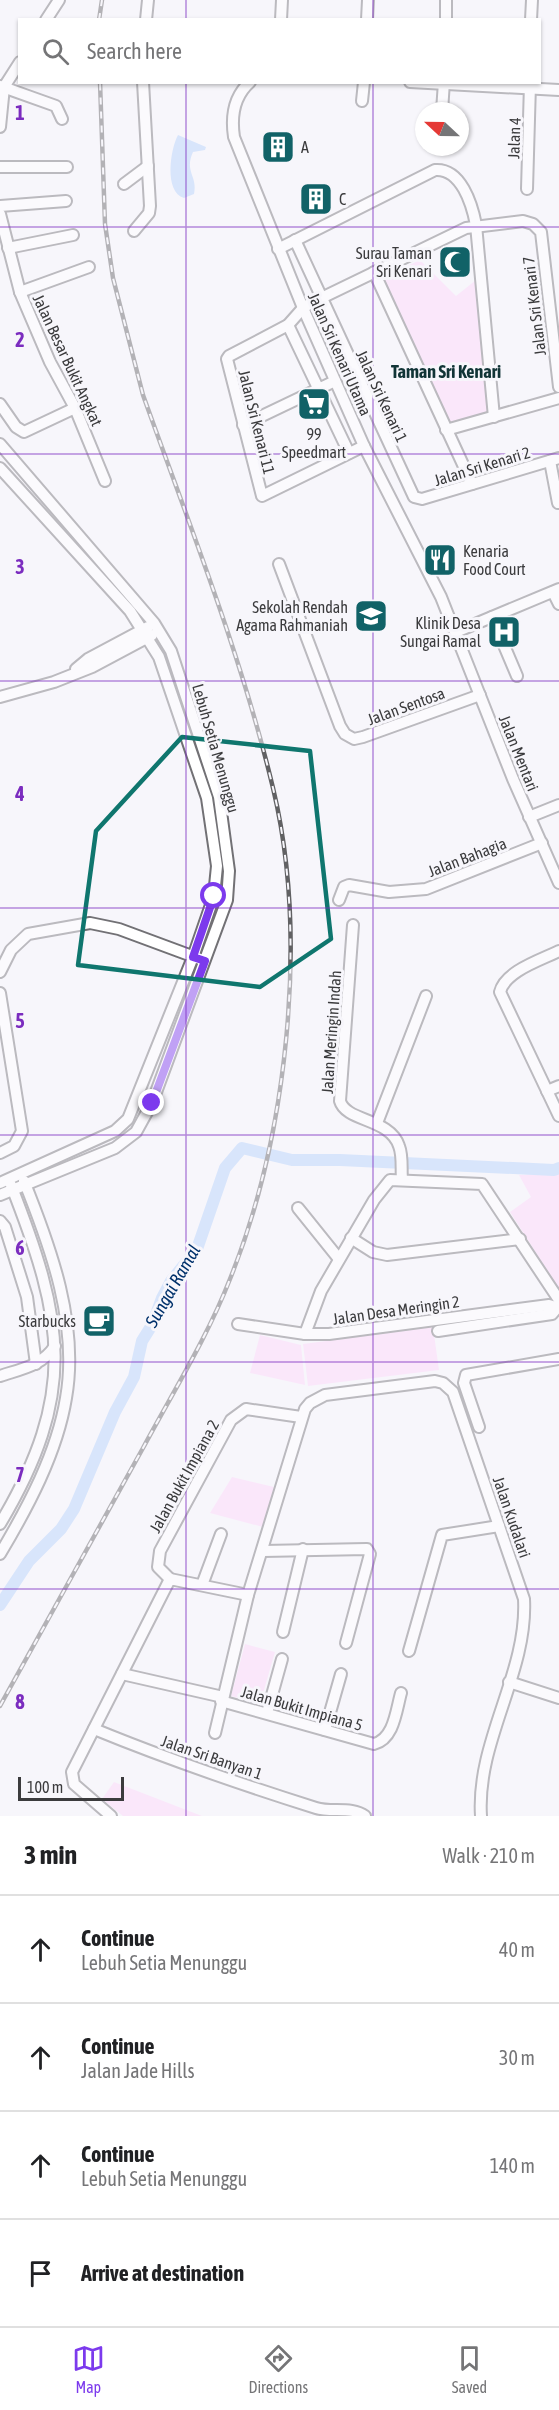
<!DOCTYPE html>
<meta charset="utf-8">
<style>
:root{--surface:#fff;--page:#f2f2f2;--text:#202124;--muted:#757577;--line:#e0e0e0;--accent:#7c3aed}
body{margin:0;font-family:"Asap Condensed",sans-serif;background:var(--page);color:var(--text)}
.compass{position:absolute;left:415px;top:102px;width:54px;height:54px;border-radius:50%;background:var(--surface);box-shadow:0 2px 4px #0004;rotate:292deg}
.scale{position:absolute;left:18px;bottom:15px;width:106px;box-sizing:border-box;padding-left:6px;border:3px solid #3b3b3d;border-top:0;font-size:16px;line-height:21px;white-space:nowrap;color:#3b3b3d;-webkit-text-stroke:4px #f7f6fb;paint-order:stroke}
.stop{position:absolute;width:18px;height:18px;margin:-14px;border:4px solid #7c3aed;border-radius:50%;background:#fff}
.stop.end{background:#7c3aed;border-color:#fff;box-shadow:0 2px 6px #0008}
.list{margin:0;padding:0;list-style:none}
h2{display:flex;justify-content:space-between;align-items:center;height:78px;margin:0;padding:0 24px;font-size:26px}
h2 small{font-size:20px;font-weight:400;color:var(--muted)}
.list li{display:grid;grid-template-columns:39px 1fr auto;gap:18px;align-items:center;box-sizing:border-box;height:108px;padding:0 24px;border-top:2px solid var(--line)}
.list b{display:block;font-size:22px;white-space:nowrap}
.list p{margin:0;font-size:20px;white-space:nowrap;color:var(--muted)}
.list em{font-size:20px;font-style:normal;color:var(--muted)}
.icon{flex:none;width:33px;height:33px;fill:none;stroke:currentColor;stroke-width:2;stroke-linecap:round;stroke-linejoin:round}
.map{position:relative;flex:none;width:559px;height:1816px;overflow:hidden}
.search{position:absolute;background:var(--surface);box-shadow:0 2px 4px #0004;left:18px;right:18px;top:18px;height:66px;display:flex;align-items:center;gap:15px;box-sizing:border-box;padding:0 21px;border-radius:0px;color:var(--muted);font-size:22px}
.sheet{height:510px;background:var(--surface)}
nav{display:flex;justify-content:space-around;align-items:center;box-sizing:border-box;height:84px;border-top:2px solid var(--line);background:var(--surface);font-size:16px;color:var(--muted)}
nav a{display:grid;justify-items:center;gap:3px}
nav .on{color:var(--accent)}
.map>svg:first-child{display:block}
</style>
<div class="map">
<svg width="559" height="1816" viewBox="0 0 559 1816">
<rect width="100%" height="100%" fill="#f7f6fb"/>
<g fill="#fcd6f9">
<polygon points="420,260 456,296 476,280 488,412 447,424 380,279"/>
<polygon points="559,1173 559,1289 510,1212 531,1197 519,1175"/>
<polygon points="433,1327 439,1370 308,1386 303,1344"/>
<polygon points="260,1335 301,1345 305,1385 250,1373"/>
<polygon points="232,1477 274,1487 263,1527 210,1513"/>
<polygon points="245,1644 275,1652 260,1704 231,1696"/>
<polygon points="114,1782 202,1816 123,1816 102,1799"/>
</g>
<path fill="#b2d1fa" d="M178 135 206 147 205 150 193 152C184 172 198 176 194 194L184 198C164 192 170 150 178 135Z"/>
<g fill="none" stroke-linecap="round" stroke-linejoin="round">
<polyline stroke="#b2d1fa" stroke-width="12" points="0,1605 29,1561 61,1529 74,1509 115,1412 134,1377 142,1341 152,1325 162,1298 171,1281 197,1249 225,1168 242,1148 292,1160 340,1160 554,1170 559,1168"/>
<g stroke="#727175" stroke-width="14">
<g id="minor">
<polyline points="46,20 59,0"/>
<polyline points="146,20 148,0"/>
<polyline points="281,20 282,0"/>
<polyline points="367,20 368,0"/>
<polyline points="446,20 446,0"/>
<polyline points="531,20 532,0"/>
<path d="M250 82C233 97 231 117 234 137L303 308 364 446 441 597 513 779 559 883"/>
<polyline points="410,82 559,90"/>
<polyline points="0,86 56,106 62,119"/>
<polyline points="362,101 364,82"/>
<polyline points="442,111 444,82"/>
<polyline points="0,127 4,87 20,62"/>
<polyline points="0,167 67,167"/>
<polyline points="124,184 148,166"/>
<polyline points="527,189 530,84"/>
<polyline points="0,206 66,201"/>
<polyline points="0,214 20,292 50,362 75,408 105,481"/>
<polyline points="134,231 149,213 150,206 143,82"/>
<polyline points="295,240 414,497 422,499 559,458"/>
<polyline points="8,248 73,235"/>
<path d="M278 249 435 170C461 168 472 204 476 225L494 417"/>
<polyline points="374,272 472,484"/>
<polyline points="20,292 89,267"/>
<polyline points="288,325 349,453"/>
<polyline points="0,404 16,427 24,432 75,408"/>
<polyline points="243,425 335,381"/>
<polyline points="446,430 559,398"/>
<polyline points="0,444 154,623 171,651 219,797 229,871 227,900 152,1103 136,1132 115,1148 0,1195"/>
<polyline points="364,446 262,496 227,359 229,356 288,325 303,308 311,303 466,228 523,221 533,224 541,232 559,387"/>
<polyline points="550,461 558,503"/>
<polyline points="0,468 130,611 159,657 207,798 217,866 214,896 193,957 128,1119 115,1131 0,1183"/>
<polyline points="279,564 340,726 345,734 354,739 363,737 480,695"/>
<polyline points="553,592 559,604"/>
<polyline points="492,617 517,676"/>
<polyline points="456,632 559,589"/>
<polyline points="76,669 88,659 148,627"/>
<polyline points="0,697 54,682 92,667 152,635"/>
<polyline points="529,817 559,805"/>
<polyline points="339,900 344,887 349,885 389,892 426,889 542,843"/>
<path d="M353 925 340 1101C346 1122 390 1118 399 1146 403 1156 401 1169 402 1179"/>
<path d="M559 951C541 960 505 971 500 992L559 1116"/>
<polyline points="0,972 11,950 28,934 90,923 119,929 200,959"/>
<polyline points="0,993 22,1131 14,1146 0,1153"/>
<polyline points="547,1091 559,1086"/>
<polyline points="377,1123 426,996"/>
<polyline points="298,1208 339,1259"/>
<polyline points="0,1221 5,1227 27,1297 36,1364"/>
<polyline points="351,1238 373,1252 387,1255 520,1239"/>
<polyline points="238,1324 305,1334 329,1334 549,1305 559,1308"/>
<polyline points="438,1331 552,1314 557,1308"/>
<polyline points="305,1334 321,1291 374,1200 390,1180 482,1184 559,1300"/>
<path d="M0 1376C21 1369 42 1366 55 1346"/>
<polyline points="479,1427 464,1383 466,1375 559,1359"/>
<path d="M0 1524C78 1393 64 1320 11 1185"/>
<polyline points="263,1551 367,1549 370,1554 346,1643"/>
<path d="M0 1554C28 1507 57 1453 66 1398 79 1325 51 1248 24 1181"/>
<polyline points="170,1579 158,1567 160,1551 231,1420 246,1409 301,1417"/>
<polyline points="202,1585 221,1534"/>
<polyline points="283,1632 303,1549"/>
<polyline points="409,1651 442,1535 499,1526"/>
<polyline points="122,1674 223,1697"/>
<polyline points="509,1682 559,1698"/>
<path d="M221 1701 374 1744C394 1739 396 1711 401 1693"/>
<polyline points="267,1713 282,1659"/>
<path d="M94 1729C167 1759 240 1784 316 1808 331 1813 352 1806 365 1816"/>
<polyline points="325,1730 341,1674"/>
<path d="M215 1733 248 1595 305 1409 310 1403 325 1395 435 1381 443 1383 453 1392 524 1599C528 1673 476 1741 481 1816"/>
<polyline points="111,1816 74,1784 72,1772 170,1579 248,1595"/>
</g>
</g>
<use href="#minor" stroke="#fff" stroke-width="10"/>
<g stroke="#616163" stroke-width="4.5">
<g id="rail">
<polyline points="99,20 102,0"/>
<path d="M0 1706C48 1620 95 1534 143 1448 173 1392 207 1338 230 1279 287 1137 309 938 273 788 241 654 189 524 143 395L113 278 105 224 100 82"/>
</g>
</g>
<use href="#rail" stroke="#f7f6fb" stroke-width="2" stroke-dasharray="7" stroke-linecap="butt"/>
</g>
<g fill="none" stroke-linecap="round" stroke-linejoin="round">
<polyline stroke="#7c3aed" stroke-width="8" points="152,1103 205,961 193,957 214,896"/>
</g>
<path d="M0 0H559V1816H0ZM182 737 310 751 331 939 260 987 78 965 96 831Z" fill="#f7f6fb" fill-opacity=".55" fill-rule="evenodd"/>
<path fill="none" stroke="#0f766e" stroke-width="4.5" stroke-linejoin="round" d="M182 737 310 751 331 939 260 987 78 965 96 831Z"/>
<path fill="none" stroke="#7b2cbf" stroke-width="1.5" stroke-opacity="0.55" d="M186 0V20M373 0V20M186 82V1816M373 82V1816M0 227H559M0 454H559M0 681H559M0 908H559M0 1135H559M0 1362H559M0 1589H559"/>
<defs>
<g id="building-square" transform="scale(1.725)"><rect x="-9" y="-9" width="18" height="18" rx="4" fill="#116267" stroke="#f7f6fb"/><path d="M-4-6H4V6H1V3H-1V6H-4ZM-2.5-4.3h1.7v1.8h-1.7ZM.8-4.3h1.7v1.8H.8ZM-2.5-1h1.7V.8h-1.7ZM.8-1h1.7V.8H.8Z" fill="#fff"/></g>
<g id="mosque-square" transform="scale(1.725)"><rect x="-9" y="-9" width="18" height="18" rx="4" fill="#116267" stroke="#f7f6fb"/><path d="M3.5-4.9A6 6 0 1 0 3.5 4.9A5 5 0 1 1 3.5-4.9Z" fill="#fff"/></g>
<g id="supermarket-square" transform="scale(1.725)"><rect x="-9" y="-9" width="18" height="18" rx="4" fill="#116267" stroke="#f7f6fb"/><path d="M-6-5.5h2.5l.6 2H6L4.5 2H-2.5L-4.4-4H-6ZM-1.5 3.2a1.3 1.3 0 1 0 .1 0ZM3 3.2a1.3 1.3 0 1 0 .1 0Z" fill="#fff"/></g>
<g id="restaurant-square" transform="scale(1.725)"><rect x="-9" y="-9" width="18" height="18" rx="4" fill="#116267" stroke="#f7f6fb"/><path d="M-5-6h1v4h1v-4h1v4h1v-4h1v5L-1.5 .5V6h-2V.5L-5-1ZM5-6V6H3V1.5H1.5Q1.5-4 5-6Z" fill="#fff"/></g>
<g id="school-square" transform="scale(1.725)"><rect x="-9" y="-9" width="18" height="18" rx="4" fill="#116267" stroke="#f7f6fb"/><path d="M0-5L7-2L0 1L-7-2ZM-4 1L0 2.5L4 1V4Q0 6-4 4Z" fill="#fff"/></g>
<g id="hospital-square" transform="scale(1.725)"><rect x="-9" y="-9" width="18" height="18" rx="4" fill="#116267" stroke="#f7f6fb"/><path d="M-5-5h3v3.5h4V-5h3V5h-3V1.5h-4V5h-3Z" fill="#fff"/></g>
<g id="cafe-square" transform="scale(1.725)"><rect x="-9" y="-9" width="18" height="18" rx="4" fill="#116267" stroke="#f7f6fb"/><path d="M-5.5-4.5H6V0H3Q3 3.5 0 3.5H-2.5Q-5.5 3.5-5.5 0ZM3-3.2v2h1.7v-2ZM-6 4.5H4V6H-6Z" fill="#fff"/></g>
</defs>
<g fill-rule="evenodd">
<use href="#building-square" x="278" y="147"/>
<use href="#building-square" x="316" y="199"/>
<use href="#mosque-square" x="455" y="262"/>
<use href="#supermarket-square" x="314" y="404"/>
<use href="#restaurant-square" x="440" y="560"/>
<use href="#school-square" x="371" y="616"/>
<use href="#hospital-square" x="504" y="632"/>
<use href="#cafe-square" x="99" y="1321"/>
</g>
<g text-anchor="middle" stroke-width="6" stroke-linejoin="round" paint-order="stroke">
<g font-size="16" fill="#3b3b3d" stroke="#f7f6fb">
<text transform="translate(514 138) rotate(-88)" y="6">Jalan 4</text>
<text transform="translate(534 306) rotate(-97)" y="6">Jalan Sri Kenari 7</text>
<text transform="translate(340 354) rotate(66)" y="6">Jalan Sri Kenari Utama</text>
<text transform="translate(68 360) rotate(65)" y="6">Jalan Besar Bukit Angkat</text>
<text transform="translate(382 396) rotate(65)" y="6">Jalan Sri Kenari 1</text>
<text transform="translate(257 422) rotate(76)" y="6">Jalan Sri Kenari 11</text>
<text transform="translate(482 466) rotate(-17)" y="6">Jalan Sri Kenari 2</text>
<text transform="translate(406 706) rotate(-20)" y="6">Jalan Sentosa</text>
<text transform="translate(216 748) rotate(74)" y="6">Lebuh Setia Menunggu</text>
<text transform="translate(519 753) rotate(68)" y="6">Jalan Mentari</text>
<text transform="translate(467 857) rotate(-21)" y="6">Jalan Bahagia</text>
<text transform="translate(331 1032) rotate(-86)" y="6">Jalan Meringin Indah</text>
<text transform="translate(396 1310) rotate(-8)" y="6">Jalan Desa Meringin 2</text>
<text transform="translate(184 1476) rotate(-61)" y="6">Jalan Bukit Impiana 2</text>
<text transform="translate(512 1517) rotate(71)" y="6">Jalan Kudalari</text>
<text transform="translate(302 1708) rotate(16)" y="6">Jalan Bukit Impiana 5</text>
<text transform="translate(212 1757) rotate(19)" y="6">Jalan Sri Banyan 1</text>
</g>
<g font-size="16" fill="#3b3b3d" stroke="#f7f6fb" text-anchor="end">
<text x="301" y="153" text-anchor="start">A</text>
<text x="339" y="205" text-anchor="start">C</text>
<text x="432" y="259">Surau Taman<tspan x="432" dy="18">Sri Kenari</tspan></text>
<text x="314" y="440" text-anchor="middle">99<tspan x="314" dy="18">Speedmart</tspan></text>
<text x="463" y="557" text-anchor="start">Kenaria<tspan x="463" dy="18">Food Court</tspan></text>
<text x="348" y="613">Sekolah Rendah<tspan x="348" dy="18">Agama Rahmaniah</tspan></text>
<text x="481" y="629">Klinik Desa<tspan x="481" dy="18">Sungai Ramal</tspan></text>
<text x="76" y="1327">Starbucks</text>
</g>
<g font-size="18" font-weight="bold" fill="#113436" stroke="#f7f6fb">
<text x="446" y="378">Taman Sri Kenari</text>
</g>
<g font-size="18" font-style="italic" fill="#00316b" stroke="#f7f6fb">
<text transform="translate(173 1286) rotate(-60)" y="6">Sungai Ramal</text>
</g>
</g>
<g font-size="20" text-anchor="middle" font-weight="bold" fill="#7b2cbf" stroke="#f7f6fb" stroke-width="6" stroke-linejoin="round" paint-order="stroke">
<text x="20" y="120">1</text>
<text x="20" y="347">2</text>
<text x="20" y="574">3</text>
<text x="20" y="801">4</text>
<text x="20" y="1028">5</text>
<text x="20" y="1255">6</text>
<text x="20" y="1482">7</text>
<text x="20" y="1709">8</text>
</g>
</svg>
<svg class="compass" viewBox="-18 -18 36 36"><path d="M0-13l5 13h-10z" fill="#e53935"/><path d="M0 13l5-13h-10z" fill="#757577"/></svg>
<div class="scale">100 m</div>
<div class="stop" style="left:214px;top:896px"></div>
<div class="stop end" style="left:152px;top:1103px"></div>
<div class="search"><svg class="icon" aria-label="search" viewBox="0 0 24 24"><circle cx="10" cy="10" r="6"/><path d="M15 15l6 6"/></svg>Search here</div>
</div>
<section class="sheet">
<h2>3 min<small>Walk · 210 m</small></h2>
<ul class="list">
<li><svg class="icon" aria-label="ahead" viewBox="0 0 24 24"><path d="M12 20V5M6 11l6-6 6 6"/></svg><div><b>Continue</b><p>Lebuh Setia Menunggu</p></div><em>40 m</em></li>
<li><svg class="icon" aria-label="ahead" viewBox="0 0 24 24"><path d="M12 20V5M6 11l6-6 6 6"/></svg><div><b>Continue</b><p>Jalan Jade Hills</p></div><em>30 m</em></li>
<li><svg class="icon" aria-label="ahead" viewBox="0 0 24 24"><path d="M12 20V5M6 11l6-6 6 6"/></svg><div><b>Continue</b><p>Lebuh Setia Menunggu</p></div><em>140 m</em></li>
<li><svg class="icon" aria-label="arrive" viewBox="0 0 24 24"><path d="M6 21V4h12l-3 4 3 4H6"/></svg><div><b>Arrive at destination</b></div></li>
</ul>
</section>
<nav>
<a class="on"><svg class="icon" aria-label="map" viewBox="0 0 24 24"><path d="M3 6l6-2 6 2 6-2v14l-6 2-6-2-6 2zM9 4v14M15 6v14"/></svg>Map</a>
<a><svg class="icon" aria-label="directions" viewBox="0 0 24 24"><path d="M12 3l9 9-9 9-9-9zM9 14v-3h6M13 9l2 2-2 2"/></svg>Directions</a>
<a><svg class="icon" aria-label="saved" viewBox="0 0 24 24"><path d="M7 4h10v16l-5-4-5 4z"/></svg>Saved</a>
</nav>
